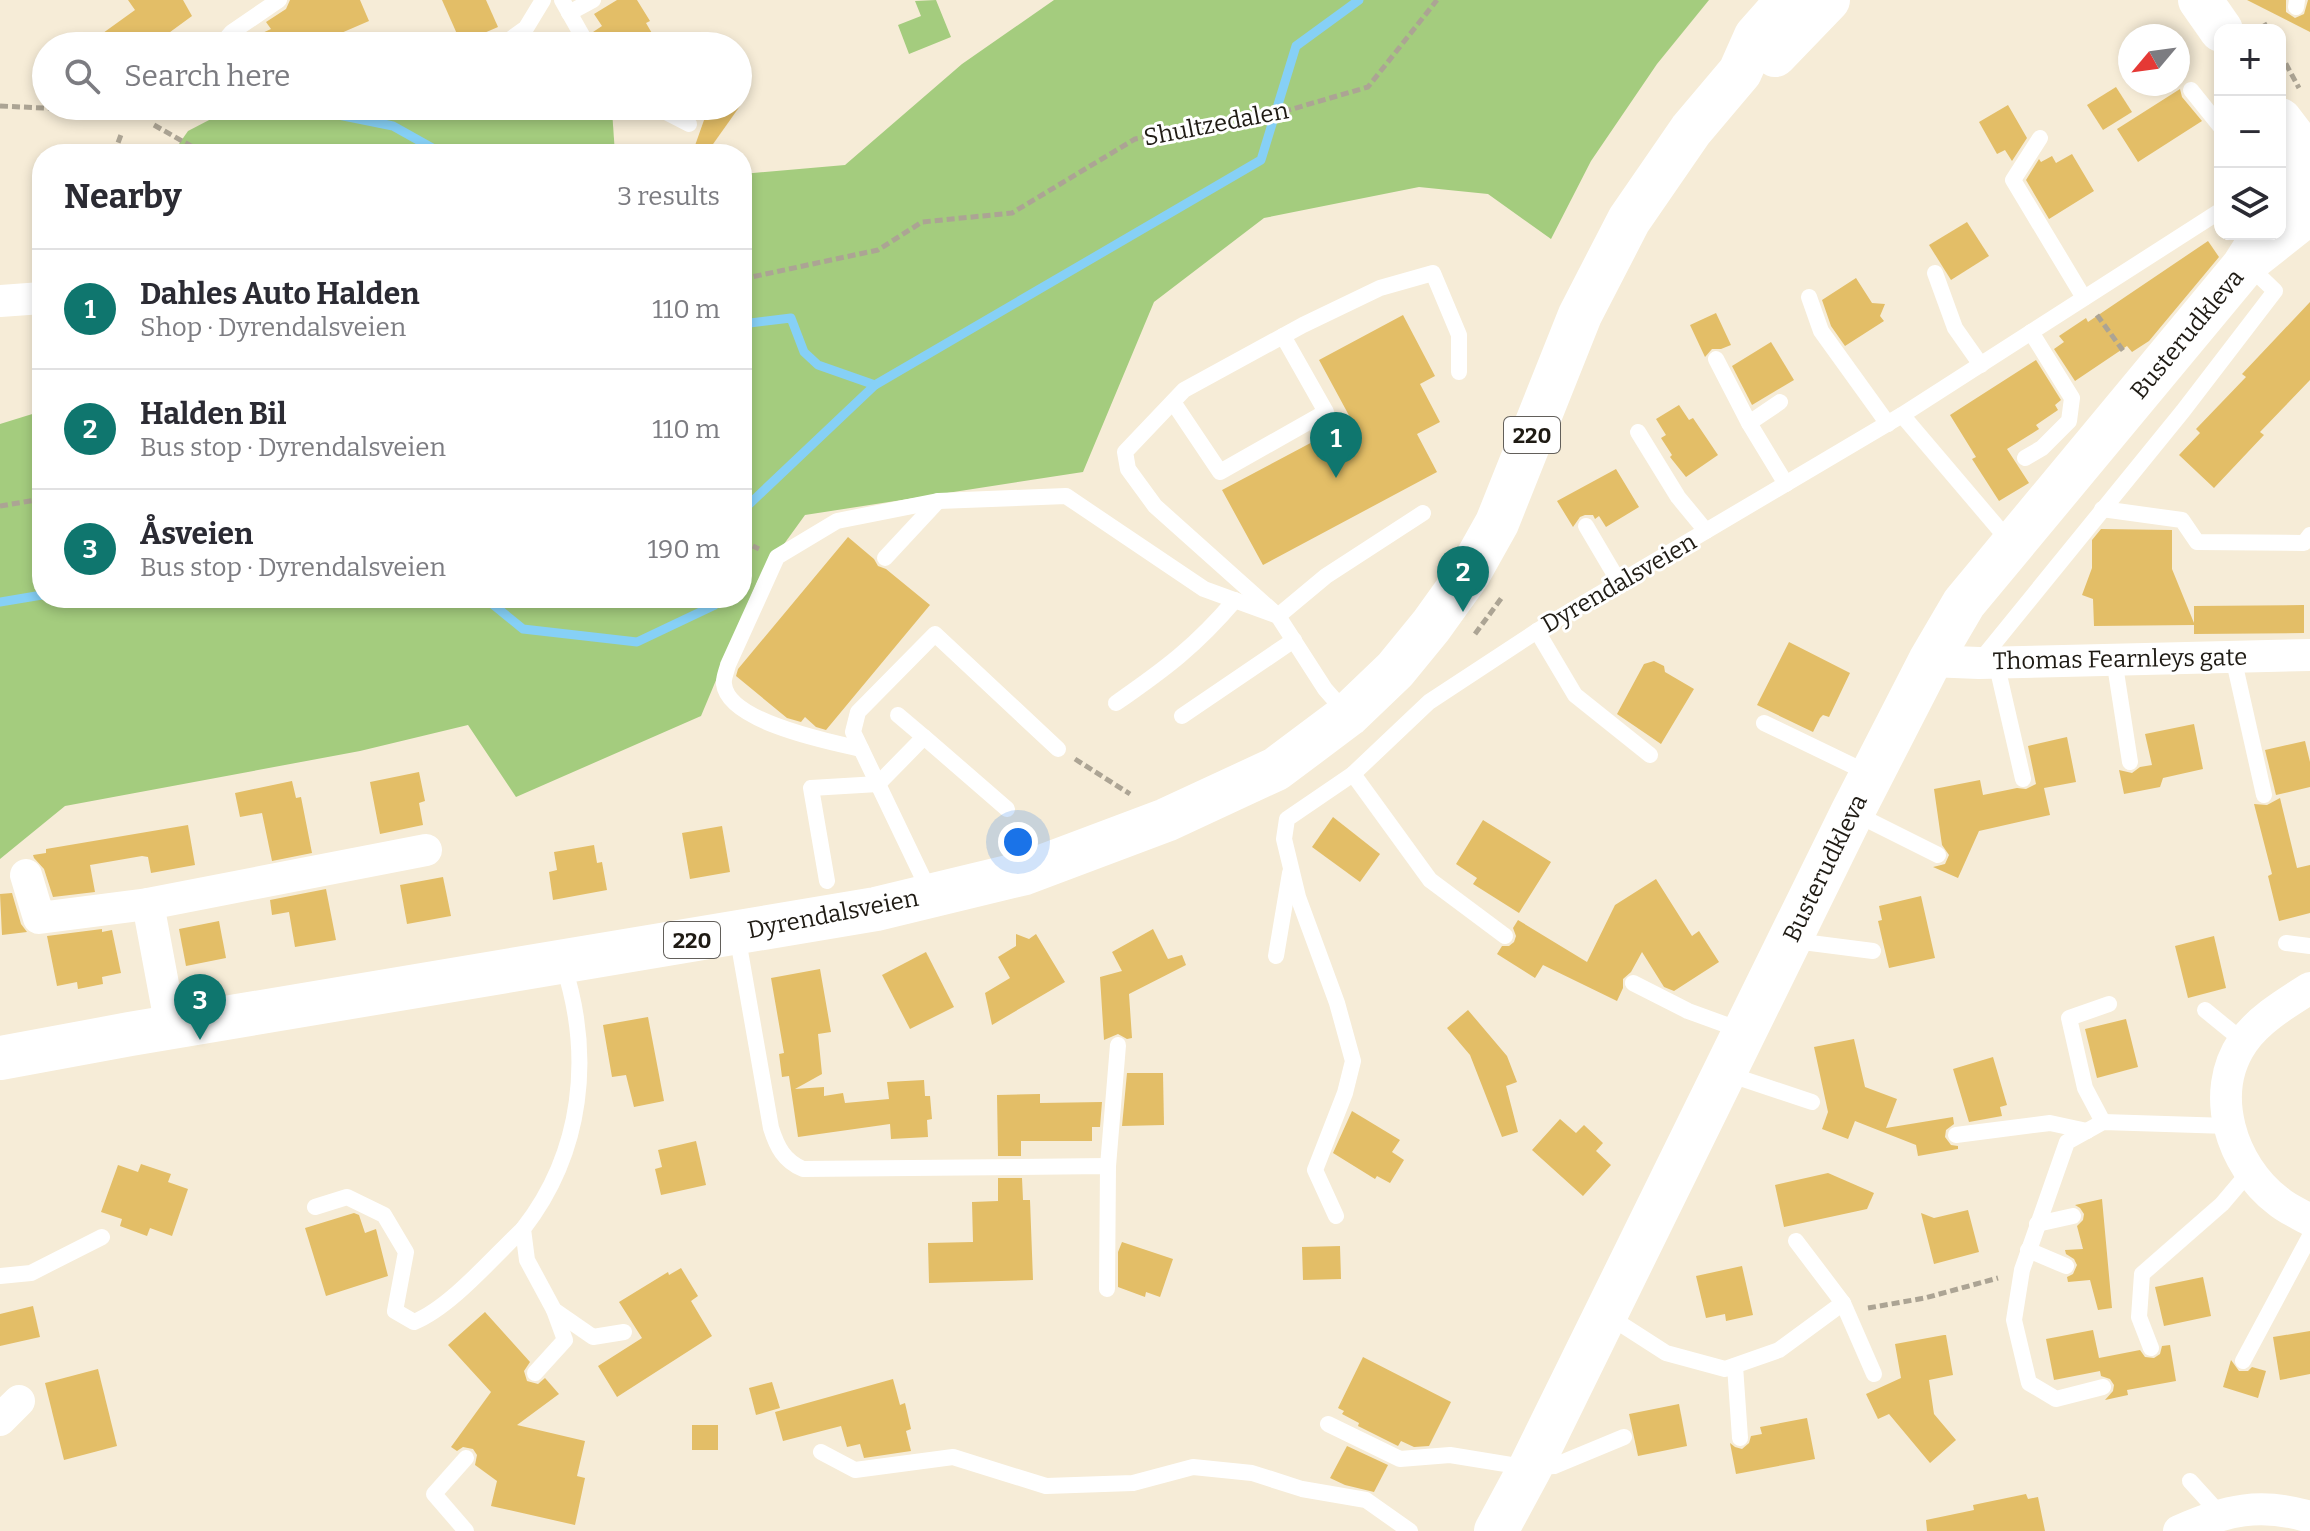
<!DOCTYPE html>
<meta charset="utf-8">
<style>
:root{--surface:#fff;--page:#f2f2f3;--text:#2b2b33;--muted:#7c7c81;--line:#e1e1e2;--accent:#0f766e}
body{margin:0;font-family:Bitter,serif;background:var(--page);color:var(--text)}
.controls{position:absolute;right:24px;top:24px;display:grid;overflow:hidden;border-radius:16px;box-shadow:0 4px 12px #0003}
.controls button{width:72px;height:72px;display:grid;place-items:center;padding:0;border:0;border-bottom:2px solid var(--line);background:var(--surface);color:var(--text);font:40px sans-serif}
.compass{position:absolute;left:2118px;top:24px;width:72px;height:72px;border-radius:50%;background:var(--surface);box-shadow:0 4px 12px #0003;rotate:241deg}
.you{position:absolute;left:1018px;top:842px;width:28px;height:28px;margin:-20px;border:6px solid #fff;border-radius:50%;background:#1a73e8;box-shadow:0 0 0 12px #1a73e833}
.badge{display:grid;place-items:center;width:52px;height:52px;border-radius:50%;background:var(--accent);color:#fff;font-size:26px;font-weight:700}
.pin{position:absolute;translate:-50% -66px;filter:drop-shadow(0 2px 4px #0008)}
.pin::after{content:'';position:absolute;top:42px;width:28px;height:24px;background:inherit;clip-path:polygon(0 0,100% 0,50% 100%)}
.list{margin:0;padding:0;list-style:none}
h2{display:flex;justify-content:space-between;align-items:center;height:104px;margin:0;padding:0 32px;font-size:34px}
h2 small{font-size:26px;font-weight:400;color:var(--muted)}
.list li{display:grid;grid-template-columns:52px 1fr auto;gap:24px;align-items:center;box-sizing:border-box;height:120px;padding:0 32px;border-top:2px solid var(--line)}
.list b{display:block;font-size:30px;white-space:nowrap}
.list p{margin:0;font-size:26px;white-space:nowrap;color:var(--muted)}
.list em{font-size:26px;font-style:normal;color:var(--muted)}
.icon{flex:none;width:44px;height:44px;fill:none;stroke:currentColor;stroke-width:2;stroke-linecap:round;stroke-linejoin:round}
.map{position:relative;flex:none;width:2310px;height:1531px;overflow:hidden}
.search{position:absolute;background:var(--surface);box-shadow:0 4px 12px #0003;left:32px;top:32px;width:720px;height:88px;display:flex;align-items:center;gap:20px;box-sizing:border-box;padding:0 28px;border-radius:44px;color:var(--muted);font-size:30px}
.panel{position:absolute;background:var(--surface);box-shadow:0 4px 12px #0003;left:32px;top:144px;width:720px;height:464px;border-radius:32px}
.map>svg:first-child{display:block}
</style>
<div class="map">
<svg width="2310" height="1531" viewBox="0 0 2310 1531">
<rect width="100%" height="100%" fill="#f6ecd7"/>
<g fill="#a4cc7e">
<polygon points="936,0 951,37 909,54 898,25 921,16 915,1"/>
<polygon points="1054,0 1709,0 1657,64 1591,161 1551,239 1488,194 1419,187 1264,218 1154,302 1083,472 805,515 758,580 701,716 516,797 468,725 360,751 65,806 0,859 0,424 42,411 42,598 742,598 742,174 845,165 962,64"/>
<polygon points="236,106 608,106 612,110 615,154 172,154 188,131"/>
</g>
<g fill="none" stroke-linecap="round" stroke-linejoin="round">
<g stroke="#86d0f6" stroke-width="9">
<polyline points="294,106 393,126 443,154"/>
<polyline points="742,324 791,318 804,352 818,365 875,385"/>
<polyline points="742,511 875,385 1261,160 1296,46 1359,0"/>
<polyline points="485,598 523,629 637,642 715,605 715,598"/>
<polyline points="0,602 42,595"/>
</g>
</g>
<g fill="#e3be67">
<polygon points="128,0 183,0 192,16 151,46 85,46 135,10"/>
<polygon points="290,0 360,0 369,21 311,46 234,46 271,29 266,22 286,9"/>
<polygon points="442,0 486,0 498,27 461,43"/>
<polygon points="617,0 637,0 650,21 646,23 653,35 635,46 599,46 593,32 602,26 594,14"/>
<polygon points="2247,0 2286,0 2286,12 2295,18 2304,14 2308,0 2310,0 2310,32"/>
<polygon points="2116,87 2132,112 2103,130 2087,105"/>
<polygon points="2180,89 2182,97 2202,121 2138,162 2117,129"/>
<polygon points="2008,105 2027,138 2012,161 2005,150 1997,154 1979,122"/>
<polygon points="709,106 740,106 706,154 692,154"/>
<polygon points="2072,154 2094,191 2049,219 2026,180 2039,159 2041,162 2052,156 2056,163"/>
<polygon points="1967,222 1989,256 1951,280 1929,245"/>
<polygon points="2208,241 2219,257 2149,341 2132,352 2127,346 2075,381 2054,349 2064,342 2059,336 2086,318 2088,322"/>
<polygon points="1856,278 1872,303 1885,304 1880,316 1884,321 1845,346 1831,326 1822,300"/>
<polygon points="2310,302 2310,380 2260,432 2264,435 2214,488 2179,455 2200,433 2196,429 2246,377 2242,374"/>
<polygon points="1716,313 1731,345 1721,349 1712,349 1705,357 1690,325"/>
<polygon points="1403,315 1435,376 1420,384 1440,422 1417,434 1437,472 1263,565 1222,490 1352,421 1319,360"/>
<polygon points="1771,342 1794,380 1752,405 1732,366"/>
<polygon points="2036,360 2061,400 2055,405 2058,410 2036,425 2039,429 2007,449 2029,483 1999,501 1972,459 1976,457 1950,415"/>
<polygon points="1679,405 1689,420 1693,418 1718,455 1686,477 1670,457 1672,455 1661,438 1666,435 1656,419"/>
<polygon points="1616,469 1639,507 1606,527 1599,516 1595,519 1593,515 1585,515 1580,517 1573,527 1557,501"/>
<polygon points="2101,529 2172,530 2172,569 2194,623 2194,606 2304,605 2304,633 2194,634 2194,625 2094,626 2093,599 2082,595 2092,568 2092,540"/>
<polygon points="848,537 874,559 878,566 886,569 930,605 826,730 816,727 805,717 801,722 787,718 736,676 738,669"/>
<polygon points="1789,642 1850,673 1829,717 1823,715 1820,718 1813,732 1757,705"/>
<polygon points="1654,661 1664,666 1665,672 1694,689 1661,744 1617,714 1644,664"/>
<polygon points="2194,724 2203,769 2163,778 2160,787 2124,794 2119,770 2132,773 2140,767 2152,765 2145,734"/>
<polygon points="2067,737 2076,782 2044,788 2050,815 1979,831 1958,878 1933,867 1945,864 1949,855 1942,845 1934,789 1980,780 1983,795 2017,788 2026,789 2036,784 2028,746"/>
<polygon points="2305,741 2310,762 2310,787 2276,795 2265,750"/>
<polygon points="419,772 425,801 419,803 423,825 380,834 370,782"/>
<polygon points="292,781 296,798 301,797 312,853 272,861 262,813 240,817 235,793"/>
<polygon points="2280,798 2297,868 2310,865 2310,913 2279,921 2268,876 2272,874 2254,804 2267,805"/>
<polygon points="1333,817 1380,854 1360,882 1312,847"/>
<polygon points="1483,820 1551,862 1519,913 1473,884 1477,878 1456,864"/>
<polygon points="188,825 195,865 151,873 148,857 142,856 90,865 95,892 53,897 44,869 34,858 33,855 46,853 46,849"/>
<polygon points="722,826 730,872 690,879 682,833"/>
<polygon points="594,845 597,863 602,862 607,890 553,900 549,872 557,870 554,852"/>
<polygon points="443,877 451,916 407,924 400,885"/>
<polygon points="1656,879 1692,936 1699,931 1719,962 1674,991 1664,987 1642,952 1631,972 1623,979 1623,988 1617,1001 1543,965 1535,978 1497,954 1502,946 1509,946 1514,942 1516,936 1513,928 1518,920 1587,962 1615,905"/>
<polygon points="326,889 336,940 295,947 289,912 272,915 270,900"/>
<polygon points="12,893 21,924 27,932 2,935 0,894"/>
<polygon points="1921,896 1935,958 1889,968 1878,921 1882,920 1879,906"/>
<polygon points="219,921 226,958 186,966 179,929"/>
<polygon points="102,929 102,932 112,930 121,973 102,977 103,984 78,989 77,982 57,986 47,936"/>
<polygon points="1153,929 1168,959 1182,955 1186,965 1129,994 1132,1038 1127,1039 1118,1034 1104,1040 1100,977 1122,971 1112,952"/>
<polygon points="1016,934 1029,939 1036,934 1065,982 992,1025 985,993 1010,978 998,957 1016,946"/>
<polygon points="2214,936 2226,988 2188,998 2175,946"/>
<polygon points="926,952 954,1007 910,1029 882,975"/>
<polygon points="820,969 831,1032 818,1034 822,1074 795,1089 824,1087 824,1096 843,1093 845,1103 889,1099 887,1082 924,1080 925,1096 930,1096 932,1119 927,1120 928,1137 891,1139 890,1124 798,1137 789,1076 782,1077 779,1054 784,1053 771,978"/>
<polygon points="1468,1010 1507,1056 1517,1082 1506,1086 1518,1132 1502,1137 1470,1055 1447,1028"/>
<polygon points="648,1017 664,1101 634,1107 626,1075 612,1077 603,1025"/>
<polygon points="2126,1019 2138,1067 2097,1078 2085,1029"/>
<polygon points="1854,1039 1865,1087 1897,1099 1886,1128 1953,1117 1954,1124 1946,1130 1945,1137 1951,1145 1958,1146 1958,1149 1918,1156 1916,1145 1855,1121 1848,1139 1822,1129 1828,1112 1814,1047"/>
<polygon points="1993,1057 2007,1105 2000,1107 2002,1116 1969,1122 1953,1069"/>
<polygon points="1127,1073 1163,1073 1164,1125 1122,1126"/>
<polygon points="1040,1094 1040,1103 1102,1102 1100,1127 1092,1127 1092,1141 1021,1141 1021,1156 998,1156 997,1095"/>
<polygon points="1352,1111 1400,1140 1392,1152 1404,1160 1390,1183 1377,1176 1375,1179 1333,1153"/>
<polygon points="1560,1119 1576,1133 1584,1125 1603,1143 1596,1151 1611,1165 1583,1196 1532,1150"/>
<polygon points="696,1141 706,1185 661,1195 655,1169 662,1167 658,1150"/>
<polygon points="141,1164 171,1174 168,1182 188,1189 172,1236 150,1228 147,1236 120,1226 122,1219 101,1212 118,1165 138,1172"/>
<polygon points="1828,1173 1874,1193 1867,1209 1784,1227 1775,1185"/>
<polygon points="998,1178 1022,1178 1023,1200 1030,1200 1033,1280 929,1283 928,1243 973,1242 972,1202 998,1201"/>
<polygon points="2102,1199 2112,1308 2098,1310 2090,1280 2068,1282 2067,1277 2073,1274 2077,1265 2074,1259 2066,1254 2065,1250 2083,1249 2077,1226 2083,1220 2084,1214 2080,1208 2075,1205"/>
<polygon points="1968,1210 1979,1252 1934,1264 1921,1213 1934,1218"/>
<polygon points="354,1213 359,1215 365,1233 376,1229 388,1276 326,1296 305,1228"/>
<polygon points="1122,1242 1173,1259 1160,1297 1146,1292 1145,1297 1118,1287 1118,1252"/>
<polygon points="1340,1246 1341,1279 1303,1280 1302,1247"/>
<polygon points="1742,1266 1753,1315 1726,1321 1725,1314 1706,1318 1696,1276"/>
<polygon points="681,1268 698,1296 691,1301 712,1336 617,1397 598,1366 642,1338 619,1302 668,1272 669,1275"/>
<polygon points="2203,1277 2211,1316 2164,1326 2155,1287"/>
<polygon points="33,1306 40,1337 0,1346 0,1314"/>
<polygon points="485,1312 530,1362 524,1371 527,1381 538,1384 545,1378 559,1394 517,1425 585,1441 577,1476 585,1478 575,1525 491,1506 497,1481 475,1465 477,1455 473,1449 463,1447 457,1451 451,1447 491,1392 448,1345"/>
<polygon points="2093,1330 2099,1358 2140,1350 2145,1357 2154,1358 2160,1354 2162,1346 2170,1345 2176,1381 2127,1390 2128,1395 2105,1400 2113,1391 2114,1385 2110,1379 2101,1376 2100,1371 2054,1380 2046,1339"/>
<polygon points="2310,1331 2310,1374 2280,1380 2273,1337"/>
<polygon points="1944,1335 1946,1335 1953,1375 1929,1380 1934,1414 1956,1440 1930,1463 1889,1414 1878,1419 1866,1394 1901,1378 1895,1344"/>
<polygon points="1363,1357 1451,1402 1429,1446 1414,1447 1401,1441 1398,1446 1358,1426 1359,1423 1342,1414 1344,1411 1338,1408"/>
<polygon points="2231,1360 2239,1371 2248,1371 2252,1367 2266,1371 2258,1398 2223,1387"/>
<polygon points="98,1369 117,1446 64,1460 45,1383"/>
<polygon points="893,1379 900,1405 905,1403 911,1429 906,1431 911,1451 864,1458 860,1444 847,1447 841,1426 783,1441 775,1412"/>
<polygon points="772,1382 780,1408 756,1415 749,1388"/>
<polygon points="1679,1404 1687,1446 1638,1456 1629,1414"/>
<polygon points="1807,1418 1815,1459 1736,1474 1730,1443 1735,1447 1742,1449 1749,1443 1751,1436 1762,1434 1760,1427"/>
<rect x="692" y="1425" width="26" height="25"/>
<polygon points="1347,1446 1388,1465 1374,1492 1345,1485 1330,1478"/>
<polygon points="2026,1494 2028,1499 2038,1497 2045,1531 1927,1531 1926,1520 1974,1510 1973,1505"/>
</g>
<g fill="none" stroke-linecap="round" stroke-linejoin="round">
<g stroke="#aca494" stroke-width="5" stroke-dasharray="8 4" stroke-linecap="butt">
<polyline points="2264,23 2268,30"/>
<polyline points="2280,53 2299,88"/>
<polyline points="0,106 107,111"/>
<polyline points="154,125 205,154"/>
<polyline points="114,154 122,132"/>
<polyline points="742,279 878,250 922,222 1012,213 1135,139 1282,112 1368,87 1437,0"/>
<polyline points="2097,315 2124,352"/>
<polyline points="0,506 42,499"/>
<polyline points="742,541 759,549"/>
<polyline points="1475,634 1503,596"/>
<polyline points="1075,759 1130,794"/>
<polyline points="1868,1308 1925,1298 1998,1278"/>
</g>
<g stroke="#fff" stroke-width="16">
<polyline points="562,0 588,46"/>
<polyline points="2296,7 2297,0"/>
<polyline points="569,13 593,0"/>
<polyline points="220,46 232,32 279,0"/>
<polyline points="501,46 526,28 543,0"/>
<polyline points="2191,90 2220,126"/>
<polyline points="654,106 689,124"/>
<polyline points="129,112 143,106"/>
<polyline points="2040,138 2013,180 2084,298"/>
<polyline points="1935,273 1955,328 1981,365"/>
<polyline points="1809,297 1821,331 1888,424"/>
<polyline points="1716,359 1749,423 1786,484"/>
<polyline points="1173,402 1220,472 1326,412 1283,336"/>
<polyline points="1902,415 2010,542"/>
<polyline points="1749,423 1780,402"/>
<polyline points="1638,432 1678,497 1706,531"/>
<polyline points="2025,458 2042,448 2069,421 2072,398 2031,332"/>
<polyline points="2102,509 2182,520 2197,542 2304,543 2310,535"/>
<polyline points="1586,526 1619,582"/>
<polyline points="885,558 938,501"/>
<polyline points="1278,616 1326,576 1423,513"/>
<polyline points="1537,631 1575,695 1650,755"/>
<polyline points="2233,657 2264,795"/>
<polyline points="2114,659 2130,762"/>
<polyline points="1979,662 2183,411 2275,291 2247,264"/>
<polyline points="1996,662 2023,779"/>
<path d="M1116 703C1165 669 1196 646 1235 600"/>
<polyline points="1347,714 1325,689 1278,616 1155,506 1128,469 1125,452 1184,390 1303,325 1380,288 1433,273 1459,335 1459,372"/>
<polyline points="898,715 924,737"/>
<polyline points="1182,716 1294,640"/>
<polyline points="1764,723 1870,774"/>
<path d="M861 749C830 742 728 722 724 684 723 679 727 670 728 665L777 557 837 521 938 501 1066 496 1204 589 1278 616"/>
<polyline points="1353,774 1430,880 1505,936"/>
<polyline points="1854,813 1938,855"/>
<polyline points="827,881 811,788 878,784 924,737 1007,809"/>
<polyline points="928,895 923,878 853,732 858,712 935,634 1058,749"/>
<path d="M737 934 771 1128C777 1147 784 1161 803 1169L1108 1166 1107 1289"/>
<polyline points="1795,941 1873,951"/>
<polyline points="2286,943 2310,946"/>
<polyline points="1276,956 1290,873"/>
<path d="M563 964C593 1055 583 1152 523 1229L527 1260 554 1310 593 1337 624 1332"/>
<polyline points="1633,983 1688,1011 1743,1031"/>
<polyline points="2205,1010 2243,1041"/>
<polyline points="1725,1073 1812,1102"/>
<polyline points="2103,1122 2085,1088 2069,1018 2109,1004"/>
<polyline points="1956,1135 2050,1123 2087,1131"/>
<polyline points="1108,1166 1118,1045"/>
<path d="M315 1207 347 1197 384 1215 406 1252 395 1311 414 1322C451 1307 493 1257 523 1229"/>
<polyline points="1336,1216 1315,1170 1345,1093 1353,1061 1337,1003 1298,897 1284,839 1287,819 1353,774 1429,702 1537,631 1902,415 2220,211"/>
<polyline points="2037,1224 2073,1216"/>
<polyline points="2028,1250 2066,1266"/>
<polyline points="0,1276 31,1273 102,1237"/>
<polyline points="1843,1303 1874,1374"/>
<polyline points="1605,1318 1624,1326 1666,1353 1725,1369 1779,1350 1843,1303 1796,1241"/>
<polyline points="2151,1348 2139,1317 2142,1274 2222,1204 2250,1171"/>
<polyline points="2243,1361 2310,1236"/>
<polyline points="1735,1366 1740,1438"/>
<polyline points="535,1373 565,1340 554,1310"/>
<polyline points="2103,1387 2056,1399 2029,1383 2014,1320 2022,1270 2067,1142 2103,1122 2228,1126"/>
<polyline points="1328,1424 1400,1459 1450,1455 1530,1468 1554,1466 1624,1437"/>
<polyline points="821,1452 855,1470 953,1457 1046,1486 1133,1483 1193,1467 1252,1473 1302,1489 1366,1500 1410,1531"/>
<polyline points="466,1458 434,1494 466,1531"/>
<polyline points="2190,1481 2220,1514"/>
</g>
<g stroke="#fff" stroke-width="32">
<polyline points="0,301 42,298"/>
<polyline points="1930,661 1979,663 2310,655"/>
<polyline points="26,875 39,918 148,904"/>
<path d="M2310 988C2288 1002 2259 1019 2243 1042 2208 1093 2231 1165 2278 1201 2287 1209 2300 1214 2310 1220"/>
<polyline points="171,1027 148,904 426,850"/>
<polyline points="0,1420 19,1401"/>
<path d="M2179 1531C2225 1510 2261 1502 2310 1517"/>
</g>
<g stroke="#fff" stroke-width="44">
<polyline points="2280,207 2293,185 2310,178"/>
<polyline points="2248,261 2310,212"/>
<polyline points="1496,1531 1530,1468 1852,813 1930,661 1964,603 2243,267 2264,234"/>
</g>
<g stroke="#fff" stroke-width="44">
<polyline points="1775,55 1828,0"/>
<polyline points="0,1058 130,1034 876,909 1025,873 1166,820 1276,769 1348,715 1395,670 1431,626 1469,573 1497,523 1580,315 1629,220 1691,130 1740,72 1756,36 1788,0"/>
</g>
<g stroke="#fff" stroke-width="44">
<polyline points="2200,0 2221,30"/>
<polyline points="2280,120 2310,159"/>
</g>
</g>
<g text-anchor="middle" stroke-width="6" stroke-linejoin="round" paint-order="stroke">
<g fill="#fff" stroke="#625f5a" stroke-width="2">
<rect x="1504" y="417" width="56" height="36" rx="6"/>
<rect x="664" y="922" width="56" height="36" rx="6"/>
</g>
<g font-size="22" font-weight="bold" fill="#1f1b14">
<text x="1532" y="443">220</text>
<text x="692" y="948">220</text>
</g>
<g font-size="24" fill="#1f1b14" stroke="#fff">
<text transform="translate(1216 124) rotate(-11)" y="8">Shultzedalen</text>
<text transform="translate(2187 334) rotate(-50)" y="8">Busterudkleva</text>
<text transform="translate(1619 583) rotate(-30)" y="8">Dyrendalsveien</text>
<text transform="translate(2120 659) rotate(-1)" y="8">Thomas Fearnleys gate</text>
<text transform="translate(1825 868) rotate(-64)" y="8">Busterudkleva</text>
<text transform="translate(833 914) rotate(-11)" y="8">Dyrendalsveien</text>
</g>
</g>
</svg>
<div class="controls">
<button>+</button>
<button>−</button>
<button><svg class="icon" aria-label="layers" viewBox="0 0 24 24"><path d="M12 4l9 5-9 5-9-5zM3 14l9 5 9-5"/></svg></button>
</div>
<svg class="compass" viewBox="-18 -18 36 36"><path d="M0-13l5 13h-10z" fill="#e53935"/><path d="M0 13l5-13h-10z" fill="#7c7c81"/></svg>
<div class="you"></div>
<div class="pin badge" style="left:1336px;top:478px">1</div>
<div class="pin badge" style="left:1463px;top:612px">2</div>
<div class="pin badge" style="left:200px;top:1040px">3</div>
<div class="search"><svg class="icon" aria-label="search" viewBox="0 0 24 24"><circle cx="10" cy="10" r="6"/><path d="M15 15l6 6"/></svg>Search here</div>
<section class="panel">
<h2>Nearby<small>3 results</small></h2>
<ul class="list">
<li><span class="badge">1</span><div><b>Dahles Auto Halden</b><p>Shop · Dyrendalsveien</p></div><em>110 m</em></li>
<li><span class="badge">2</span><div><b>Halden Bil</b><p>Bus stop · Dyrendalsveien</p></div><em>110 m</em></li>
<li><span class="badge">3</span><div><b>Åsveien</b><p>Bus stop · Dyrendalsveien</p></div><em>190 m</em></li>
</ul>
</section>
</div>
